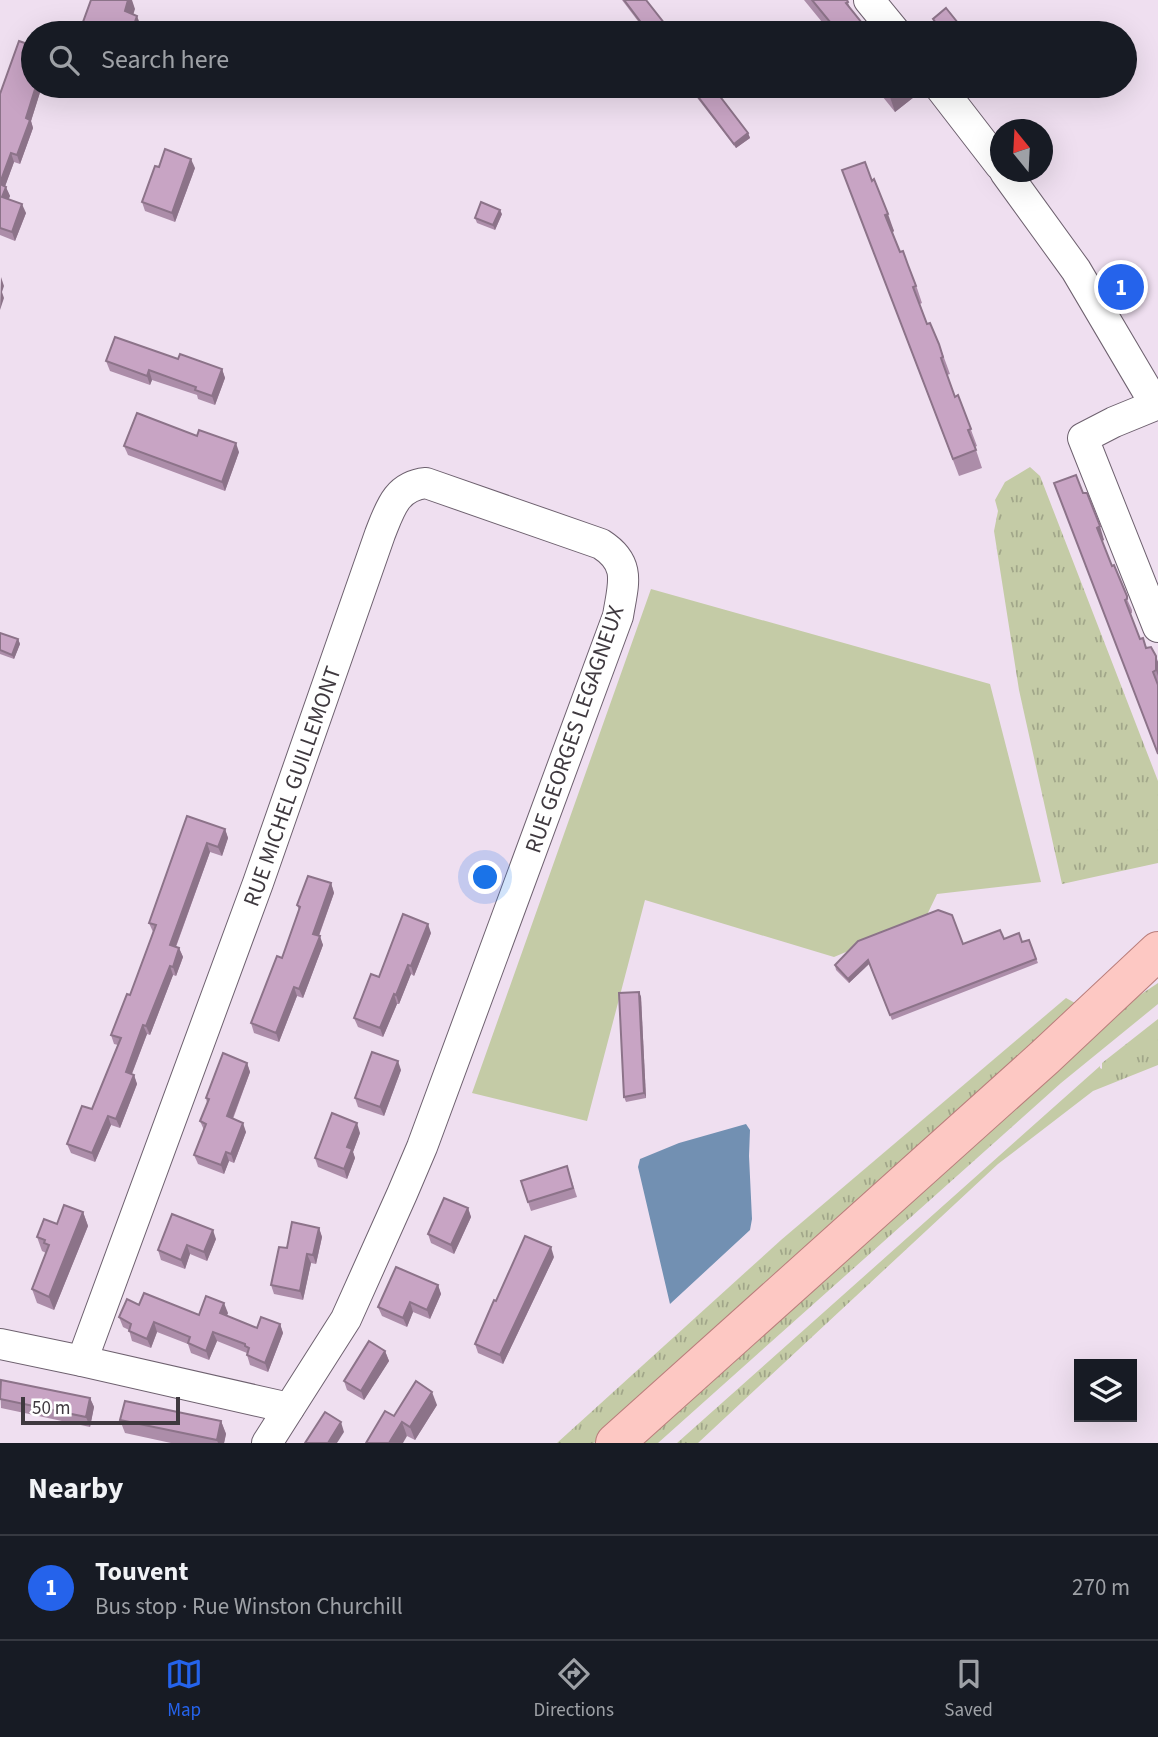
<!DOCTYPE html>
<meta charset="utf-8">
<style>
:root{--surface:#171b24;--page:#20242c;--text:#f1f3f6;--muted:#9ea1a6;--line:#363941;--accent:#2563eb}
body{margin:0;font-family:"Source Sans 3",sans-serif;background:var(--page);color:var(--text)}
.controls{position:absolute;right:21px;bottom:21px;display:grid;overflow:hidden;border-radius:0px;box-shadow:0 7px 28px #0002}
.controls button{width:63px;height:63px;display:grid;place-items:center;padding:0;border:0;border-bottom:2px solid var(--line);background:var(--surface);color:var(--text);font:35px sans-serif}
.compass{position:absolute;left:990px;top:119px;width:63px;height:63px;border-radius:50%;background:var(--surface);box-shadow:0 7px 28px #0002;rotate:342deg}
.scale{position:absolute;left:21px;bottom:18px;width:159px;box-sizing:border-box;padding-left:7px;border:4px solid #3f393f;border-top:0;font-size:19px;line-height:24px;white-space:nowrap;color:#3f393f;-webkit-text-stroke:5px #fff;paint-order:stroke}
.you{position:absolute;left:486px;top:878px;width:24px;height:24px;margin:-18px;border:5px solid #fff;border-radius:50%;background:#1a73e8;box-shadow:0 0 0 10px #1a73e833}
.badge{display:grid;place-items:center;width:46px;height:46px;border-radius:50%;background:var(--accent);color:#fff;font-size:23px;font-weight:700}
.pin{position:absolute;translate:-50% -50%;border:4px solid #fff;box-shadow:0 2px 7px #0006}
.list{margin:0;padding:0;list-style:none}
h2{display:flex;justify-content:space-between;align-items:center;height:91px;margin:0;padding:0 28px;font-size:30px}
h2 small{font-size:23px;font-weight:400;color:var(--muted)}
.list li{display:grid;grid-template-columns:46px 1fr auto;gap:21px;align-items:center;box-sizing:border-box;height:105px;padding:0 28px;border-top:2px solid var(--line)}
.list b{display:block;font-size:26px;white-space:nowrap}
.list p{margin:0;font-size:23px;white-space:nowrap;color:var(--muted)}
.list em{font-size:23px;font-style:normal;color:var(--muted)}
.icon{flex:none;width:38px;height:38px;fill:none;stroke:currentColor;stroke-width:2;stroke-linecap:round;stroke-linejoin:round}
.map{position:relative;flex:none;width:1158px;height:1443px;overflow:hidden}
.search{position:absolute;background:var(--surface);box-shadow:0 7px 28px #0002;left:21px;right:21px;top:21px;height:77px;display:flex;align-items:center;gap:18px;box-sizing:border-box;padding:0 24px;border-radius:38px;color:var(--muted);font-size:26px}
.sheet{height:196px;background:var(--surface)}
nav{display:flex;justify-content:space-around;align-items:center;box-sizing:border-box;height:98px;border-top:2px solid var(--line);background:var(--surface);font-size:19px;color:var(--muted)}
nav a{display:grid;justify-items:center;gap:4px}
nav .on{color:var(--accent)}
.map>svg:first-child{display:block}
</style>
<div class="map">
<svg width="1158" height="1443" viewBox="0 0 1158 1443">
<defs>
<pattern id="grass-tufts" width="24" height="20" patternUnits="userSpaceOnUse" patternTransform="scale(1.75)"><rect width="24" height="20" fill="#c4cba6"/><path d="M3 7l-1-3M5 7V3M7 7l1-3M15 17l-1-3M17 17v-4M19 17l1-3" fill="none" stroke="#a1a689"/></pattern>
</defs>
<rect width="100%" height="100%" fill="#efdff0"/>
<g fill="url(#grass-tufts)">
<polygon points="1030,467 1040,476 1158,781 1158,863 1062,884 1019,690 994,531 998,511 995,500 1005,482"/>
<polygon points="1158,983 1158,1004 1061,1083 658,1443 638,1443 1128,1003"/>
<polygon points="1066,998 1075,1003 1057,1027 594,1443 557,1443 781,1240"/>
<polygon points="1158,1019 1158,1065 1093,1091 998,1164 698,1443 677,1443 1100,1066 1100,1068 1102,1069 1102,1063"/>
</g>
<polygon fill="#c4cba6" points="651,589 990,684 1041,882 937,894 925,919 834,957 645,900 587,1121 472,1093"/>
<polygon fill="#7290b2" points="746,1124 750,1130 749,1156 752,1219 750,1230 670,1304 638,1167 640,1159 679,1143"/>
<g fill="none" stroke-linecap="round" stroke-linejoin="round">
<g stroke="#6e616f" stroke-width="32">
<g id="minor">
<polyline points="869,0 896,33"/>
<polyline points="939,86 1000,165"/>
<polyline points="1005,172 1076,270 1155,404"/>
<polyline points="1158,404 1114,422 1083,438 1158,627"/>
<polyline points="0,1344 82,1361 289,1408"/>
<path id="s1" d="M82 1361 258 883 380 534C390 509 396 486 426 483L601 544C632 564 623 584 618 616L422 1147 402 1194 346 1319 267 1443"/>
</g>
</g>
<g stroke="#b97e7b" stroke-width="40">
<polyline id="major" points="615,1443 1045,1057 1158,951"/>
</g>
<use href="#minor" stroke="#fff" stroke-width="30"/>
<use href="#major" stroke="#fdc8c3" stroke-width="38"/>
</g>
<g fill="#ac8da9">
<polygon points="622,0 646,0 672,33 647,33"/>
<polygon points="804,0 847,0 851,10 870,33 831,33"/>
<polygon points="933,19 966,33 940,33 936,28"/>
<polygon points="33,86 42,86 31,121 33,128 20,164 14,162 5,186 10,196 8,199 26,213 15,241 0,235 0,94"/>
<polygon points="50,86 78,86 75,94"/>
<polygon points="688,86 712,86 748,133 750,138 736,148"/>
<polygon points="874,86 910,86 914,97 895,112"/>
<polygon points="983,86 1004,86 992,97"/>
<polygon points="159,167 195,168 175,222 145,211 142,202"/>
<polygon points="842,170 872,181 894,231 892,232 900,252 915,282 922,303 920,304 927,324 939,344 950,374 947,375 955,397 958,395 977,446 975,447 982,468 959,476"/>
<polygon points="502,214 495,230 477,223 475,218"/>
<polygon points="178,359 222,369 225,378 215,405 198,399 197,395 152,380 150,385 110,371 106,361"/>
<polygon points="124,446 239,452 225,491 128,455"/>
<polygon points="1083,493 1104,540 1102,541 1112,566 1132,610 1132,613 1130,614 1140,639 1158,662 1158,754"/>
<polygon points="0,633 18,639 20,644 14,659 0,654"/>
<polygon points="187,816 225,829 228,838 222,856 210,852 176,947 179,948 183,957 176,976 173,975 150,1035 147,1034 132,1074 134,1075 137,1084 120,1128 111,1125 95,1162 71,1153 67,1144 92,1109 118,1045 114,1044 111,1035 130,995 153,932 149,923"/>
<polygon points="331,883 334,893 319,936 323,945 303,998 297,996 279,1042 254,1033 251,1023 282,958 299,910 297,905"/>
<polygon points="431,933 414,976 411,974 399,1004 397,1004 383,1037 358,1027 354,1018 379,977"/>
<polygon points="1004,939 1022,942 1029,940 1038,963 892,1020 869,964 849,983 836,970 835,965 963,944"/>
<polygon points="639,992 641,997 646,1098 626,1102 624,1097"/>
<polygon points="247,1063 250,1072 233,1119 246,1132 234,1163 229,1161 224,1174 198,1164 194,1155 204,1130 200,1121 207,1103 206,1098"/>
<polygon points="401,1070 384,1116 358,1107 355,1098"/>
<polygon points="360,1133 353,1152 355,1158 347,1179 318,1167 315,1158"/>
<polygon points="567,1166 577,1197 531,1211 528,1202"/>
<polygon points="468,1208 471,1217 454,1254 431,1243 428,1234"/>
<polygon points="83,1212 88,1226 54,1310 37,1303 32,1289 46,1253 42,1251 37,1237 57,1224"/>
<polygon points="319,1228 322,1237 316,1264 311,1263 303,1300 274,1294 271,1285 287,1248"/>
<polygon points="216,1239 207,1261 190,1254 185,1269 161,1260 158,1250"/>
<polygon points="554,1257 503,1364 478,1353 475,1344 496,1301"/>
<polygon points="438,1285 441,1294 430,1319 413,1312 407,1327 382,1316 378,1307"/>
<polygon points="139,1305 199,1315 228,1313 226,1316 257,1328 280,1324 283,1333 268,1372 250,1365 247,1355 247,1353 217,1341 209,1360 191,1353 188,1344 157,1332 151,1348 132,1341 129,1330 123,1327 119,1317"/>
<polygon points="385,1351 389,1361 364,1400 347,1390 344,1381"/>
<polygon points="0,1385 90,1398 94,1407 90,1427 1,1408"/>
<polygon points="437,1405 415,1440 407,1436 394,1416"/>
<polygon points="120,1420 221,1421 226,1434 224,1443 171,1443 125,1433"/>
</g>
<g fill="#8c7389">
<polygon points="128,0 132,0 135,9 130,25 125,11"/>
<polygon points="137,16 142,29 141,33 131,33"/>
<polygon points="36,86 42,86 31,121 33,128 20,164 17,155 26,118"/>
<polygon points="72,86 78,86 75,94"/>
<polygon points="899,86 910,86 914,97 895,112 889,94"/>
<polygon points="991,86 1004,86 992,97 988,88"/>
<polygon points="748,133 750,138 736,148 734,144"/>
<polygon points="11,153 14,162 3,192 0,183"/>
<polygon points="191,159 195,168 175,222 172,213"/>
<polygon points="6,187 10,196 6,206 2,197"/>
<polygon points="22,204 26,213 15,241 12,232"/>
<polygon points="500,210 502,214 495,230 493,225"/>
<polygon points="888,214 894,231 892,233 885,215"/>
<polygon points="1,277 4,286 2,292 4,298 0,310"/>
<polygon points="222,369 225,378 215,405 212,396"/>
<polygon points="149,370 152,380 150,385 147,376"/>
<polygon points="236,443 239,452 225,491 222,482"/>
<polygon points="1100,526 1104,540 1102,541 1097,528"/>
<polygon points="18,639 20,644 14,659 12,655"/>
<polygon points="1156,656 1158,662 1158,676 1156,670"/>
<polygon points="225,829 228,838 222,856 218,847"/>
<polygon points="207,843 210,852 173,954 170,945"/>
<polygon points="331,883 334,893 316,943 313,934"/>
<polygon points="428,924 431,933 414,976 411,966"/>
<polygon points="320,936 323,945 303,998 299,989"/>
<polygon points="179,948 183,957 176,976 173,967"/>
<polygon points="868,960 869,964 849,983 848,979"/>
<polygon points="408,965 411,974 399,1004 396,995"/>
<polygon points="170,966 173,975 150,1035 146,1026"/>
<polygon points="294,987 297,996 279,1042 276,1033"/>
<polygon points="639,992 641,997 646,1098 644,1093"/>
<polygon points="394,994 397,1004 383,1037 380,1028"/>
<polygon points="143,1025 147,1034 129,1081 126,1072"/>
<polygon points="398,1061 401,1070 384,1116 380,1107"/>
<polygon points="247,1063 250,1072 230,1125 227,1116"/>
<polygon points="134,1075 137,1084 120,1128 116,1119"/>
<polygon points="108,1116 111,1125 95,1162 92,1153"/>
<polygon points="243,1123 246,1132 234,1163 231,1154"/>
<polygon points="357,1123 360,1133 353,1152 355,1158 347,1179 344,1169 347,1147"/>
<polygon points="226,1152 229,1161 224,1174 221,1165"/>
<polygon points="468,1208 471,1217 454,1254 451,1245"/>
<polygon points="83,1212 88,1226 54,1310 49,1297"/>
<polygon points="319,1228 322,1237 316,1264 313,1255"/>
<polygon points="213,1230 216,1239 207,1261 204,1252"/>
<polygon points="187,1245 190,1254 185,1269 181,1260"/>
<polygon points="551,1247 554,1257 503,1364 500,1355"/>
<polygon points="307,1254 311,1263 303,1300 300,1291"/>
<polygon points="438,1285 441,1294 430,1319 427,1310"/>
<polygon points="410,1302 413,1312 407,1327 403,1318"/>
<polygon points="224,1303 228,1313 224,1323 220,1313"/>
<polygon points="154,1322 157,1332 151,1348 147,1339"/>
<polygon points="280,1324 283,1333 268,1372 265,1363"/>
<polygon points="213,1332 217,1341 209,1360 206,1351"/>
<polygon points="385,1351 389,1361 364,1400 361,1391"/>
<polygon points="432,1392 437,1405 415,1440 410,1427"/>
<polygon points="90,1398 94,1407 90,1427 86,1417"/>
<polygon points="221,1421 226,1434 224,1443 218,1443 217,1440"/>
<polygon points="341,1422 344,1432 337,1443 328,1443"/>
<polygon points="402,1422 407,1436 403,1443 389,1443"/>
</g>
<g fill="#c8a4c4" stroke="#8c7389" stroke-width="2">
<polygon points="91,0 128,0 125,11 137,16 131,33 79,33"/>
<polygon points="624,0 646,0 672,33 649,33"/>
<polygon points="812,0 847,0 848,2 846,3 870,33 839,33"/>
<polygon points="946,8 966,33 944,33 933,19"/>
<polygon points="19,41 33,46 33,86 36,86 26,118 30,120 17,155 11,153 0,183 0,94"/>
<polygon points="690,86 712,86 748,133 734,144"/>
<polygon points="882,86 899,86 889,94"/>
<polygon points="165,149 191,159 172,213 142,202 155,166 159,167"/>
<polygon points="865,162 872,181 874,179 888,214 885,215 900,252 903,251 908,265 916,286 913,287 927,324 930,323 939,344 943,357 941,358 955,397 958,395 971,429 968,430 976,450 953,459 842,170"/>
<polygon points="0,184 6,187 2,197 22,204 12,232 0,228"/>
<polygon points="481,202 500,210 493,225 475,218"/>
<polygon points="115,337 178,359 180,354 222,369 212,396 195,390 196,387 149,370 147,376 106,361"/>
<polygon points="137,413 197,436 199,430 236,443 222,482 124,446"/>
<polygon points="1076,475 1083,493 1087,493 1100,526 1097,528 1112,566 1114,565 1127,596 1127,599 1125,600 1140,639 1143,638 1146,648 1151,647 1156,656 1156,670 1153,672 1158,685 1158,754 1054,483"/>
<polygon points="0,633 18,639 12,655 0,650"/>
<polygon points="187,816 225,829 218,847 207,843 170,945 179,948 173,967 170,966 146,1026 143,1025 126,1072 134,1075 116,1119 108,1116 92,1153 67,1144 82,1106 92,1109 121,1038 111,1035 127,994 130,995 156,925 149,923"/>
<polygon points="308,876 331,883 313,934 320,936 299,989 294,987 276,1033 251,1023 277,956 282,958 300,907 297,905"/>
<polygon points="938,910 952,915 963,944 1000,930 1004,939 1019,933 1022,942 1029,940 1036,959 890,1015 868,960 848,979 835,965 858,941"/>
<polygon points="403,914 428,924 411,966 408,965 396,995 394,994 380,1028 354,1018 371,974 379,977"/>
<polygon points="639,992 644,1093 624,1097 619,993"/>
<polygon points="372,1052 398,1061 380,1107 355,1098"/>
<polygon points="223,1053 247,1063 227,1116 243,1123 231,1154 226,1152 221,1165 194,1155 206,1124 200,1121 209,1099 206,1098"/>
<polygon points="332,1113 357,1123 347,1147 352,1149 344,1169 315,1158"/>
<polygon points="567,1166 573,1188 528,1202 521,1181"/>
<polygon points="444,1198 468,1208 451,1245 428,1234"/>
<polygon points="64,1205 83,1212 49,1297 32,1289 49,1245 44,1243 45,1240 37,1237 44,1219 57,1224"/>
<polygon points="172,1214 213,1230 204,1252 187,1245 181,1260 158,1250"/>
<polygon points="292,1222 319,1228 313,1255 307,1254 300,1291 271,1285 279,1247 287,1248"/>
<polygon points="525,1236 551,1247 500,1355 475,1344 494,1300 496,1301"/>
<polygon points="396,1267 438,1285 427,1310 410,1302 403,1318 378,1307"/>
<polygon points="144,1293 199,1315 206,1296 224,1303 220,1313 257,1328 261,1317 280,1324 265,1363 247,1355 249,1348 245,1346 245,1344 213,1332 206,1351 188,1343 190,1337 154,1322 147,1339 129,1331 131,1324 119,1317 127,1299 139,1305"/>
<polygon points="369,1341 385,1351 361,1391 344,1381"/>
<polygon points="1,1380 90,1398 86,1417 0,1399"/>
<polygon points="416,1381 432,1392 410,1427 402,1422 389,1443 366,1443 385,1411 394,1416"/>
<polygon points="125,1401 221,1421 217,1440 120,1420"/>
<polygon points="325,1412 341,1422 328,1443 305,1443"/>
</g>
<g text-anchor="middle" stroke-width="6" stroke-linejoin="round" paint-order="stroke">
<g font-size="23" fill="#3f393f" stroke="#fff">
<text transform="translate(574 729) rotate(-71)" y="8">RUE GEORGES LEGAGNEUX</text>
<text dy="8" stroke="none"><textPath href="#s1" startOffset="612">RUE MICHEL GUILLEMONT</textPath></text>
</g>
</g>
</svg>
<div class="controls">
<button><svg class="icon" aria-label="layers" viewBox="0 0 24 24"><path d="M12 4l9 5-9 5-9-5zM3 14l9 5 9-5"/></svg></button>
</div>
<svg class="compass" viewBox="-18 -18 36 36"><path d="M0-13l5 13h-10z" fill="#e53935"/><path d="M0 13l5-13h-10z" fill="#9ea1a6"/></svg>
<div class="scale">50 m</div>
<div class="you"></div>
<div class="pin badge" style="left:1121px;top:287px">1</div>
<div class="search"><svg class="icon" aria-label="search" viewBox="0 0 24 24"><circle cx="10" cy="10" r="6"/><path d="M15 15l6 6"/></svg>Search here</div>
</div>
<section class="sheet">
<h2>Nearby<small></small></h2>
<ul class="list">
<li><span class="badge">1</span><div><b>Touvent</b><p>Bus stop · Rue Winston Churchill</p></div><em>270 m</em></li>
</ul>
</section>
<nav>
<a class="on"><svg class="icon" aria-label="map" viewBox="0 0 24 24"><path d="M3 6l6-2 6 2 6-2v14l-6 2-6-2-6 2zM9 4v14M15 6v14"/></svg>Map</a>
<a><svg class="icon" aria-label="directions" viewBox="0 0 24 24"><path d="M12 3l9 9-9 9-9-9zM9 14v-3h6M13 9l2 2-2 2"/></svg>Directions</a>
<a><svg class="icon" aria-label="saved" viewBox="0 0 24 24"><path d="M7 4h10v16l-5-4-5 4z"/></svg>Saved</a>
</nav>
